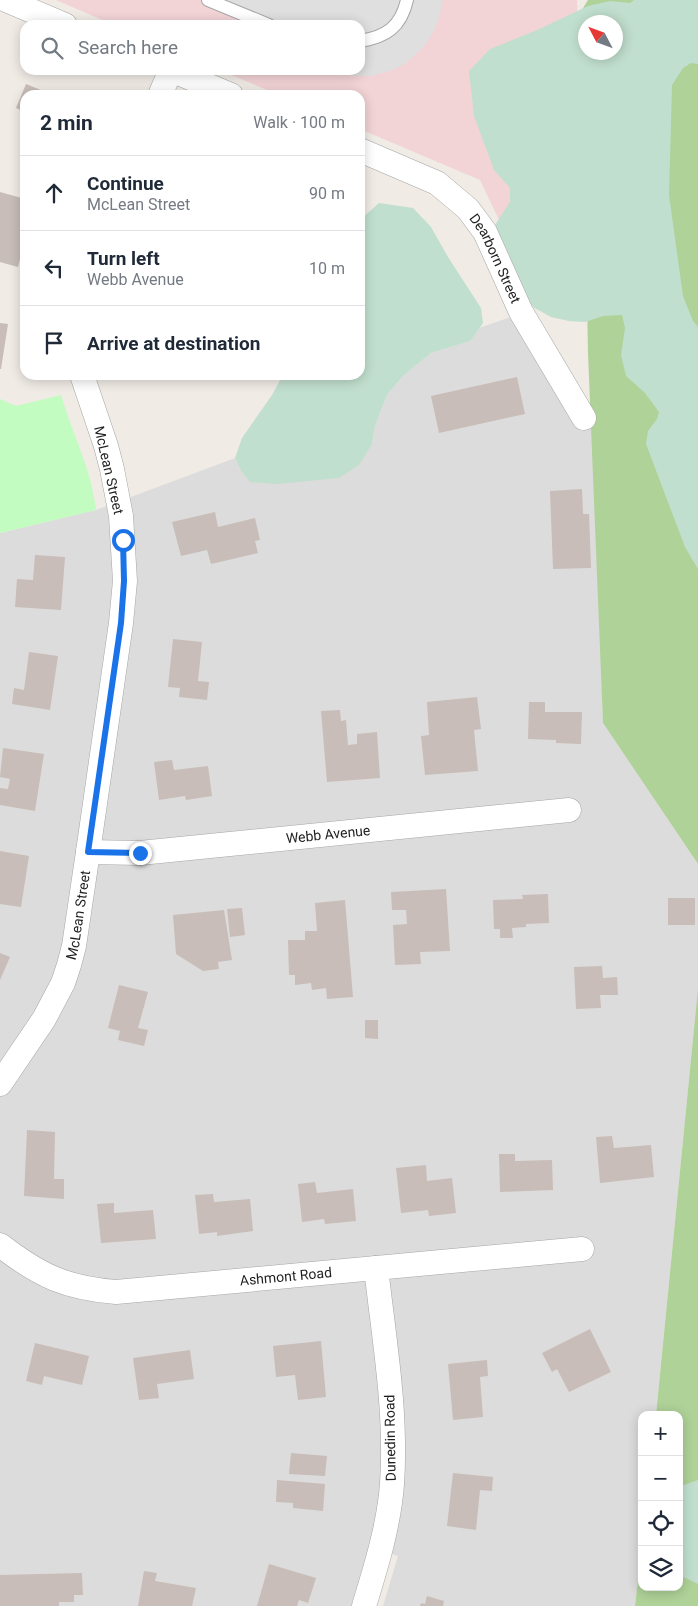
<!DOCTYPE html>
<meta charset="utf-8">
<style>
:root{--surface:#fff;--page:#f6f6f7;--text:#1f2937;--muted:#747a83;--line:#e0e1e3}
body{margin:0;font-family:Roboto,sans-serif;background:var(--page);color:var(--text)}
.controls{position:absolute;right:15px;bottom:15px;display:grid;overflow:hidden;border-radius:10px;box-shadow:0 2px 12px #0003}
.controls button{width:45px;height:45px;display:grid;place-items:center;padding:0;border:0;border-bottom:1px solid var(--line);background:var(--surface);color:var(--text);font:25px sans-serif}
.compass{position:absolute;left:578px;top:15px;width:45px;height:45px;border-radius:50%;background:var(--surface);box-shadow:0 2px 12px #0003;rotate:311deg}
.stop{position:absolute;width:15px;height:15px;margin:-11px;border:4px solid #1a73e8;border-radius:50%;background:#fff}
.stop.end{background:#1a73e8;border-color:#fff;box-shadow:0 1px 5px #0008}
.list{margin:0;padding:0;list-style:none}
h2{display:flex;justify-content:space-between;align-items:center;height:65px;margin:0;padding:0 20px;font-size:21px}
h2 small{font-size:16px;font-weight:400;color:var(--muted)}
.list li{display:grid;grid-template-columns:32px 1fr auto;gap:15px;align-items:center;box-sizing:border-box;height:75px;padding:0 20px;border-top:1px solid var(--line)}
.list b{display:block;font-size:19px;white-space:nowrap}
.list p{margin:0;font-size:16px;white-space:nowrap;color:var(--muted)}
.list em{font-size:16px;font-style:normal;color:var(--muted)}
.icon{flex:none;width:28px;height:28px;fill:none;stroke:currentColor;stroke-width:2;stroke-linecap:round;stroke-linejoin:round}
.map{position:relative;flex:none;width:698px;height:1606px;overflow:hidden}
.search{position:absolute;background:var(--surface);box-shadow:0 2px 12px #0003;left:20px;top:20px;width:345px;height:55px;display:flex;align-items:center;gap:12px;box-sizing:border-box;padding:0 18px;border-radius:15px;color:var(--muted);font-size:19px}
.panel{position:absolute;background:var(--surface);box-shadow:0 2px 12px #0003;left:20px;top:90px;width:345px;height:290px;border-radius:15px}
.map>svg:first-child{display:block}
</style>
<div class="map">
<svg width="698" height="1606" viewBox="0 0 698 1606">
<rect width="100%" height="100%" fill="#f0ebe5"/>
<polygon fill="#dddcdc" points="511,317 596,435 603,723 698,864 698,988 656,1415 642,1415 642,1545 635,1606 383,1606 398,1556 370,1547 351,1606 0,1606 0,533 96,510 235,458 241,471 372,444 375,426 387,395 403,376 431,353 469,341 479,328"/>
<polygon fill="#f2d3d6" points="56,0 577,0 587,300 542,310 480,180 360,129 360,95 279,95 220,70 360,70 360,25 114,25"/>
<g fill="#afd298" fill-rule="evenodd">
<path d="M588 0H698V864L603 723 588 353 587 300 577 18ZM586 22H616V52H586Z"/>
<polygon points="698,988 698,1606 635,1606 642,1545 642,1587 679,1587 679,1415 656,1415"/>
</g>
<g fill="#c1dfce" fill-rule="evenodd">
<path d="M634 0H698V64L691 63 683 68 672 85 669 195 683 296 693 321 698 327V569L685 547 646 444 648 431 657 419 659 412 645 393 626 376 621 355 625 328 622 315 603 316 585 322 569 321 551 317 533 307 516 284 498 252 495 225 510 202V188L494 170 474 116 469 71 490 49 535 31 588 6 610 1 630 3ZM586 22H616V52H586Z"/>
<polygon points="379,203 413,208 431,227 448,257 481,308 483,323 470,341 431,353 403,376 387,395 375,426 372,444 359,465 339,478 277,484 250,482 241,471 235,458 242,438 272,395 283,375 360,375 360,220"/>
<polygon points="698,1480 698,1584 679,1575 679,1489 684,1485"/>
</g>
<path fill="#c2fcc0" d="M61 395C73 436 91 468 96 510L0 533V399L16 406Z"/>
<polygon fill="#dfdfdf" points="208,0 443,0 437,24 432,34 425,45 415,55 405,64 392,70 372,76 357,76 309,70 360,70 360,25 269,25"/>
<g fill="#c8bdb8">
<polygon points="26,84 53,95 25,95 25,112 16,108"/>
<polygon points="0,192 25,199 25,241 18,267 0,262"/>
<polygon points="0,323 8,324 1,369 0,369"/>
<polygon points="517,377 525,414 439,433 431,396"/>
<polygon points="582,489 583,514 589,514 591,568 553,569 550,491"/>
<polygon points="215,512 218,527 255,518 260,540 255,541 258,553 211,564 207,550 181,556 172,522"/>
<polygon points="35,555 65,557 61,610 15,607 17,579 33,580"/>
<polygon points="173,639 202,642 198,681 209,682 207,700 179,697 180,688 168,687"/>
<polygon points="29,652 58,656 50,710 12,704 14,688 24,690"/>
<polygon points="477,697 481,729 474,730 478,771 425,775 421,736 429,735 427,702"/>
<polygon points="529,702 545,702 545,712 582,712 581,744 556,743 556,740 528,739"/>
<polygon points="340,710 341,721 346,720 348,745 357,744 357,734 377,732 380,778 327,782 321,711"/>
<polygon points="3,748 44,754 35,811 0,805 0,788 8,789 10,779 0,777"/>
<polygon points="172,760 174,770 208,766 212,796 186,800 185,796 159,800 154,762"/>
<polygon points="0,851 29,856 21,907 0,904"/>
<polygon points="446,889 450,951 420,952 421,964 395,965 393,925 407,924 406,910 392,910 391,892"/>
<polygon points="548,894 549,923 526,924 526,927 512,928 513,938 500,938 500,929 494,929 493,900 523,899 522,895"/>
<rect x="668" y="898" width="27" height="27"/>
<polygon points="345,900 353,997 327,999 326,988 312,990 311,983 295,985 295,975 289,975 288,940 305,940 305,931 317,931 315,903"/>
<polygon points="242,908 245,935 230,937 227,909"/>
<polygon points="224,910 232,960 218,962 219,969 203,971 176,954 173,915"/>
<polygon points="0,953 10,957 0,980"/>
<polygon points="602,966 603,978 617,977 618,995 600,995 601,1008 576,1009 574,967"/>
<polygon points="119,985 148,992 138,1028 148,1030 144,1046 118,1040 120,1031 108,1028"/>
<polygon points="365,1020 378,1020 378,1039 365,1038"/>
<polygon points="27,1130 55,1132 54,1179 64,1179 64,1199 24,1196"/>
<polygon points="612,1136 614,1148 651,1145 654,1177 600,1183 596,1137"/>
<polygon points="499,1154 515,1154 515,1161 552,1160 553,1190 500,1192"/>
<polygon points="426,1165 427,1181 452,1178 456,1213 429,1216 428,1210 401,1213 396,1168"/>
<polygon points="315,1182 317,1193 353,1189 356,1221 325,1224 324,1219 302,1222 298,1184"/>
<polygon points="213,1194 214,1202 250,1199 253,1231 217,1236 217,1232 199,1234 195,1195"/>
<polygon points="114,1203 114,1213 153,1210 156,1239 101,1243 97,1204"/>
<polygon points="590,1329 611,1372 569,1392 557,1369 552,1372 542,1353"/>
<polygon points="321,1341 326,1397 298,1400 295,1375 276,1377 273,1346"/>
<polygon points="35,1343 89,1356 82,1385 44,1376 42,1385 26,1381"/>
<polygon points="190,1350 194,1379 157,1384 159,1398 139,1400 133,1358"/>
<polygon points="487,1360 488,1376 480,1377 483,1417 453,1420 448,1364"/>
<polygon points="291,1453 327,1456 325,1476 289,1474"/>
<polygon points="453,1473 493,1477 492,1491 480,1490 476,1530 447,1526"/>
<polygon points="277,1480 325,1484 323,1511 293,1508 293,1503 276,1502"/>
<polygon points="269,1564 316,1578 308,1603 299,1600 297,1606 257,1606"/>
<polygon points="144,1571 157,1573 155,1581 196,1588 192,1606 138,1606"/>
<polygon points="82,1573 83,1595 74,1595 74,1602 59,1602 59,1606 0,1606 0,1575"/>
<polygon points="427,1596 444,1601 443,1606 420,1606 421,1603 425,1604"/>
</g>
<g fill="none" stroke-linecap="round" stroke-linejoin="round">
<g stroke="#a6a6a6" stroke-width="14">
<g id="lane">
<polyline points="208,0 269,25"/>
<path d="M360 41C386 37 401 27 407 0"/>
</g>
</g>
<g stroke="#a6a6a6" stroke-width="25">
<g id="street">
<polyline points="6,0 65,25"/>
<polyline points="171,70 231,95"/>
<polyline points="160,95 171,70"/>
<path id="s1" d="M360 150 437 183 468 209 485 232 521 312 584 418"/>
<path id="s2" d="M88 852 140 853 569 810"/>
<path id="s3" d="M0 1084 44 1019 63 983 69 965 74 946 88 852 121 623 125 581 121 516 112 469 106 446 82 375"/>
<path id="s4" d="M0 1245C40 1276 66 1288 116 1292L582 1249"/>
<path d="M364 1606C376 1567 389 1525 392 1484 397 1412 384 1339 376 1268"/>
</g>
</g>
<use href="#lane" stroke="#fff" stroke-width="12"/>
<use href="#street" stroke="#fff" stroke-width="24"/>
</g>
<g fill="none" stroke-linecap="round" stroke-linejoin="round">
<polyline stroke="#1a73e8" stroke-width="6" points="123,540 124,581 121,623 88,852 140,853"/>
</g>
<g text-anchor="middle" stroke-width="4.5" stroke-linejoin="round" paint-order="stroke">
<g font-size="14" fill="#1f1f1f" stroke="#fff">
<text dy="5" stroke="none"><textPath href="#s1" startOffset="181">Dearborn Street</textPath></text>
<text transform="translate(109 470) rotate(77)" y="5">McLean Street</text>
<text dy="5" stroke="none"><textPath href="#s2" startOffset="241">Webb Avenue</textPath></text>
<text dy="5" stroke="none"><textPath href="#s3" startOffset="189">McLean Street</textPath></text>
<text dy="5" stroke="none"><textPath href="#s4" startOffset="298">Ashmont Road</textPath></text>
<text transform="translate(390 1438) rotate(-91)" y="5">Dunedin Road</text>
</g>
</g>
</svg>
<div class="controls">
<button>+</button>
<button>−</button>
<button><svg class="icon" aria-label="locate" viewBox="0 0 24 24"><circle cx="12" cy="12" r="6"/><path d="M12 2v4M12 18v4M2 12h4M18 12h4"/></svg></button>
<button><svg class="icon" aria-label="layers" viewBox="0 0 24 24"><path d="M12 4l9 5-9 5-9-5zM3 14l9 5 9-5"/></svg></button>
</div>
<svg class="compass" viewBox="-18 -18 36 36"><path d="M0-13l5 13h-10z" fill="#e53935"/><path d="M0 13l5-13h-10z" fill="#747a83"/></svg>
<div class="stop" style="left:123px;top:540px"></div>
<div class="stop end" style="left:140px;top:853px"></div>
<div class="search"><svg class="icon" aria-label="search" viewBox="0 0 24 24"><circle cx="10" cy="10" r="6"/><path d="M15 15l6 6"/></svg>Search here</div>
<section class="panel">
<h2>2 min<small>Walk · 100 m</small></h2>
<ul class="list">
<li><svg class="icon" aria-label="ahead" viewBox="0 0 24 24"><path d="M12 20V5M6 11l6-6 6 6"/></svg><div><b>Continue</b><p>McLean Street</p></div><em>90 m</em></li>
<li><svg class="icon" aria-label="left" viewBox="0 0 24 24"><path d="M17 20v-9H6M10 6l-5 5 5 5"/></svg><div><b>Turn left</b><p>Webb Avenue</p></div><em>10 m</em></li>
<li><svg class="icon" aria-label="arrive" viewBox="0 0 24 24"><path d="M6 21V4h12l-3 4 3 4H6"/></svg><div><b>Arrive at destination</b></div></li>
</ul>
</section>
</div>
